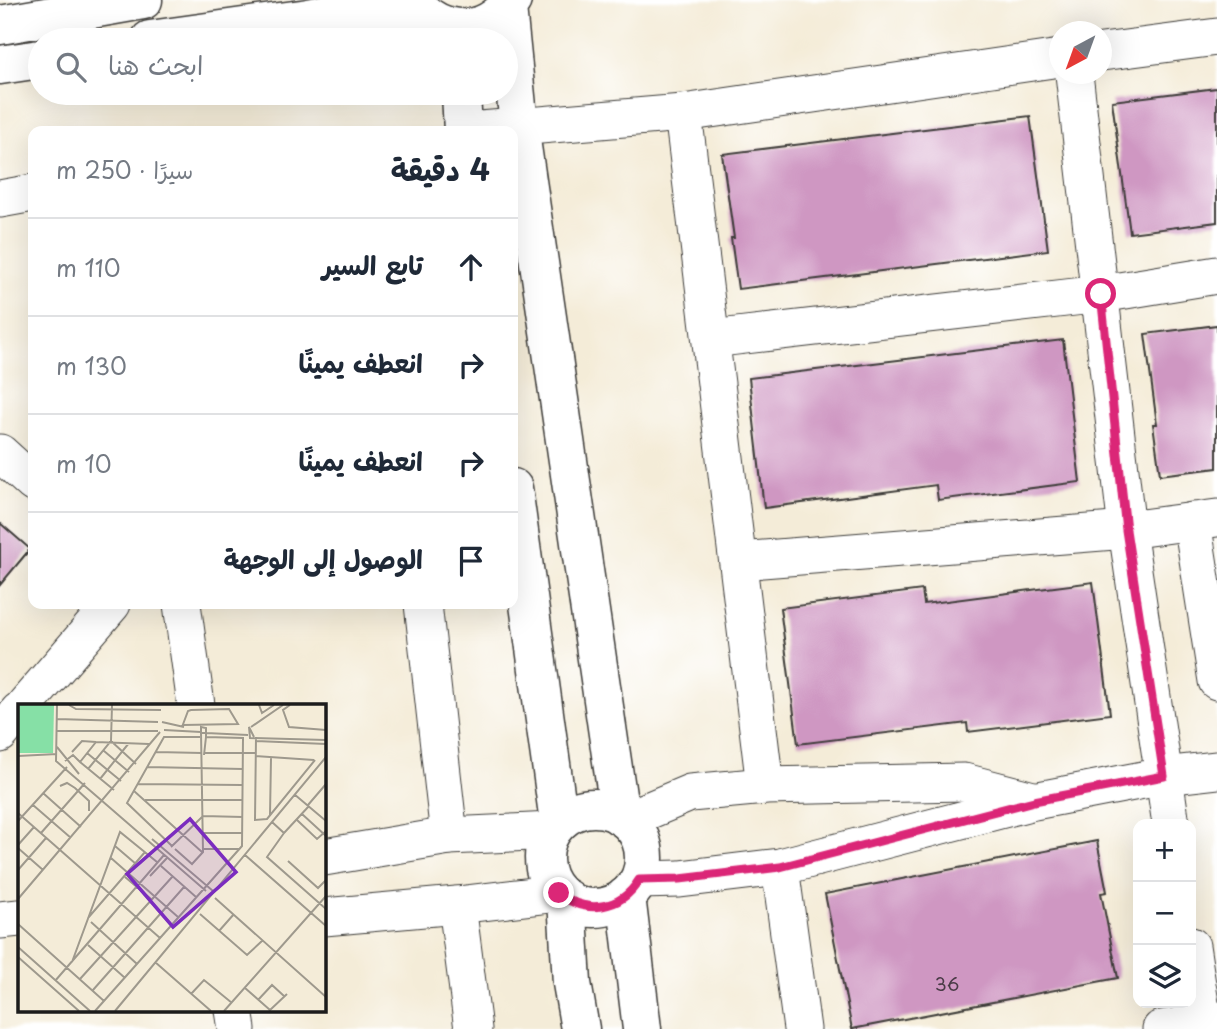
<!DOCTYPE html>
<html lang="ar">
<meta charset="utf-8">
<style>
:root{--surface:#fff;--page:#f2f2f3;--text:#1f2937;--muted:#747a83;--line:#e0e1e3}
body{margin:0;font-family:"Playpen Sans","Playpen Sans Arabic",sans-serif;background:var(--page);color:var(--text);direction:rtl}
.controls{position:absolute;right:21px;bottom:21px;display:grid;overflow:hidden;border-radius:14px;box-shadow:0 7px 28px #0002}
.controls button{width:63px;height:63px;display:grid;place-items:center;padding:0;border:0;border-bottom:2px solid var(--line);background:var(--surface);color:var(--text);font:35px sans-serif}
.compass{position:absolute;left:1049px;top:21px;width:63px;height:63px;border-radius:50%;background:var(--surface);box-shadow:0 7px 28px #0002;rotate:221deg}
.stop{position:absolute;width:21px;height:21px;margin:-16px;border:5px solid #db2777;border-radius:50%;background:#fff}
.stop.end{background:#db2777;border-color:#fff;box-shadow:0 2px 7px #0008}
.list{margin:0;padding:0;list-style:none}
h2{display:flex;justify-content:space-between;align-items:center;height:91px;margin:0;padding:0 28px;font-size:30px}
h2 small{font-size:23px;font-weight:400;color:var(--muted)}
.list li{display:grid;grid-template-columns:46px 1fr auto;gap:21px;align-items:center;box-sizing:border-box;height:98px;padding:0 28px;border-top:2px solid var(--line)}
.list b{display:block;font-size:26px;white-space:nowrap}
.list em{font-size:23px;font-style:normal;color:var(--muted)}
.icon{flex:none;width:38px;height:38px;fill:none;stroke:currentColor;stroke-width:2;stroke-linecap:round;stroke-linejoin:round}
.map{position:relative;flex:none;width:1217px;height:1029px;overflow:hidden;direction:ltr}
.search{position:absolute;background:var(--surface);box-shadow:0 7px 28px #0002;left:28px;top:28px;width:490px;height:77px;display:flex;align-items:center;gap:18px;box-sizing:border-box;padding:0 24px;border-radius:38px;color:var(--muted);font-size:26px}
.panel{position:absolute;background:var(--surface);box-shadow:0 7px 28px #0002;left:28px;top:126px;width:490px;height:483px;border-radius:14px;direction:rtl}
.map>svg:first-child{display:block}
</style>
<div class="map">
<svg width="1217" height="1029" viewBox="0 0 1217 1029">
<rect width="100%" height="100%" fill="#fff"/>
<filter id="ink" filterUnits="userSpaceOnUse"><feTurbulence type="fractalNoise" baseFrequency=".0143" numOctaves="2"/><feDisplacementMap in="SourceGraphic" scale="14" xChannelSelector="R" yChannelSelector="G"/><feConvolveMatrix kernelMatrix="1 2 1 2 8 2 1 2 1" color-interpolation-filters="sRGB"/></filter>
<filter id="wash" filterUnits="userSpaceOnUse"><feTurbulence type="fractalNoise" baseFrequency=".00686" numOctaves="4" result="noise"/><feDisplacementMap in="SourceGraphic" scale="28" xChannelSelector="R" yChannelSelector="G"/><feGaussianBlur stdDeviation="1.57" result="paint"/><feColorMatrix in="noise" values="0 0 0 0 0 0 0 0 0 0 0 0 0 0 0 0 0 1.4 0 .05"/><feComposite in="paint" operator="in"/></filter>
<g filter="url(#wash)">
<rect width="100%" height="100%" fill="#f4ecd8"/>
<g id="blocks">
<g fill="#cf97c2">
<polygon points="1217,88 1217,222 1130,233 1112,101"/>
<polygon points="1030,116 1048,250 738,289 731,238 734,238 722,154"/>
<polygon points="1217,325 1217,468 1160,475 1153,424 1157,424 1145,334"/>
<polygon points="1063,340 1080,482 938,500 936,485 764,508 749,378"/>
<polygon points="0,523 30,549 0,585"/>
<polygon points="1093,582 1110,714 968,732 967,723 798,744 780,608 922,590 924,604"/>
<polygon points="1097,841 1107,892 1101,893 1118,978 852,1029 825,894"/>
</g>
</g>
</g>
<g filter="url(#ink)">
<use href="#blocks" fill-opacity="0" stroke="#3c3b38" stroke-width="2"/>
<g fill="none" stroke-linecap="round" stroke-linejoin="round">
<g stroke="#3c3b38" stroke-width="39">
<g id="minor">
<polyline points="1102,52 1217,37"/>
<polyline points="1074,74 1127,530 1171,824"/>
<polyline points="683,113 765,786"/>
<polyline points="468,131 683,113 1060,58"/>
<polyline points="0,199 33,193"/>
<polyline points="711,339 1101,294 1217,275"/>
<polyline points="0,453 33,483"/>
<polyline points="1192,521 1217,681"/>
<polyline points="739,561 1127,530 1217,518"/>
<polyline points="182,604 196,705"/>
<polyline points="423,604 449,836"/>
<polyline points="25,705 112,604"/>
<polyline points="0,734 19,711"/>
<polyline points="626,820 690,793 765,786 964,782 1033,800"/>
<polyline points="324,857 449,836 552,831"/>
<polyline points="780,867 802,1029"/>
<polyline points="639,880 680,879 780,867 1034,801 1164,776 1217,770"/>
<polyline points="457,905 473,1029"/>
<polyline points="324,917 457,905 559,893"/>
<polyline points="0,920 19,918"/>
<polyline points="1191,946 1204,1029"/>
<polyline points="234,1010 237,1029"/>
<polyline points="1161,1029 1217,1020"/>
</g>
</g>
<g stroke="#3c3b38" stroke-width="41">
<g id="tertiary">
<polyline points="507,8 519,126 620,816"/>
<polyline points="461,93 463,131"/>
<polyline points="513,488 559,822"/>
<circle cx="594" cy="858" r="50"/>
<polyline points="626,896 642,1029"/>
<polyline points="567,899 572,983 580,1029"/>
</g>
</g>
<g stroke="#3c3b38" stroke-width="41">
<g id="secondary">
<path d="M411 0C439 36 485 39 512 0"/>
<polyline points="0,25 143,0"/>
<polyline points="150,40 309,18 365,7 421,13"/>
<polyline points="0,65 40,59"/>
</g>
</g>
<use href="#minor" stroke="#fff" stroke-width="37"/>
<use href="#tertiary" stroke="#fff" stroke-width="38"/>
<use href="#secondary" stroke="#fff" stroke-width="38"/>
</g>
</g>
<g fill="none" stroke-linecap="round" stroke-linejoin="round" filter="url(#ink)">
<path stroke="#db2777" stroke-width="9" d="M559 893C585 915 621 910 639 880L680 879 780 867 1034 801 1164 776 1126 530 1101 294"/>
</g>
<g text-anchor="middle" stroke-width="5" stroke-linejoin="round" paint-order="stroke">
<g font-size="18" fill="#493b46">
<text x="947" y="991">36</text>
</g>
</g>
<g transform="translate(18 704)">
<rect width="308" height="308" fill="#f4ecd8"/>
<path d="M0 1H36L35 49H0Z" fill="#86e0a6"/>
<path fill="none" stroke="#9e998d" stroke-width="2" d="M39 1 38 57 188 187M51 1 58 5 143 6M241 1 244 9 256 1M272 1 265 6 271 23 308 26M39 15 140 18M144 18 166 23M164 23 170 7 173 6 211 5 220 20 165 21M233 23 265 1M146 26 183 28M38 27H140M188 29 230 31M236 33 231 23 232 34 308 36M238 33 237 116 249 115 297 56M93 37 118 60M238 37 308 40M39 43 61 70M86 47 111 68M54 48 64 37 78 38M138 48 184 49M69 49 103 77M186 49H237M186 51 188 33V24L183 23V29H188M0 52 39 50M237 52 296 56M47 57 55 51 62 58 78 38 131 40M62 58 96 86M129 63 225 65M70 65 93 37 94 1M82 75 111 39M120 80 224 81M42 82 49 79 57 84 71 97V107M116 87 184 148M25 89 63 123M276 90 308 117M127 96H225M15 101 53 134M290 101 308 80M0 109 142 234M284 110 308 132M252 111 253 54M279 116 299 135 308 127M0 117 49 63M254 118 266 129 291 102M23 129 67 79M185 129H224M266 129 249 153 308 205M134 135 195 187M0 141 16 123M97 142 118 160M154 142 109 99 146 33H182M153 143 185 112 225 113M0 144 25 166M157 145 174 160 185 148 183 28M185 145H221M227 151 308 222M93 154 160 213M270 157 300 184 308 176M143 162 178 193M0 166 28 134M132 172 149 154M107 173 133 195M197 194 308 293M0 195 142 28M182 210 229 251 245 236M70 214 127 148M73 218 119 260M0 220 86 297M201 227 216 210M70 241 107 274M0 243 72 307M0 253 61 307M54 258 102 128 139 158M137 258 193 307M62 275 155 172M37 277 146 151M227 284 252 306M75 286 166 183M173 290 186 276 214 299M240 296 254 281 266 292M77 307 224 142 225 34 188 33M97 307 308 53M206 307 308 192M251 307 269 290"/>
<path fill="#7b2cbf" fill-opacity="0.15" stroke="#7b2cbf" stroke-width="3.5" d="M172 115 218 168 155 223 109 170Z"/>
<rect width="308" height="308" fill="none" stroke="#1c1c1c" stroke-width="3.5"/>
</g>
</svg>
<div class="controls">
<button>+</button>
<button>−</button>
<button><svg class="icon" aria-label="layers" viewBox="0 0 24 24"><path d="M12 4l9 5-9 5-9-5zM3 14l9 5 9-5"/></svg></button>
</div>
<svg class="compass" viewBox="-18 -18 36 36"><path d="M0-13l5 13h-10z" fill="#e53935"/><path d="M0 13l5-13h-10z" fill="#747a83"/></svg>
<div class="stop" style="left:1101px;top:294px"></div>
<div class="stop end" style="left:559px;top:893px"></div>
<div class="search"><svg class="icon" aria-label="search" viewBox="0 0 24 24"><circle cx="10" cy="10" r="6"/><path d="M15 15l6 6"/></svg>ابحث هنا</div>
<section class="panel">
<h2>4 دقيقة<small>سيرًا · 250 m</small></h2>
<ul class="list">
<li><svg class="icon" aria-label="ahead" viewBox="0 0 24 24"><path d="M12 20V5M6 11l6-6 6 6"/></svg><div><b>تابع السير</b></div><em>110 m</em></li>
<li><svg class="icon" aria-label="right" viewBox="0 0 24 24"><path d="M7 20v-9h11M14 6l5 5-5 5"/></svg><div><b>انعطف يمينًا</b></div><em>130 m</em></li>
<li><svg class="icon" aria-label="right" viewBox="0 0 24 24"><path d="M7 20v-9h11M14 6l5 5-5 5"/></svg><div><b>انعطف يمينًا</b></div><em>10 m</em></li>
<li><svg class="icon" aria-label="arrive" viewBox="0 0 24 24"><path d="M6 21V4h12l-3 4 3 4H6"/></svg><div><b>الوصول إلى الوجهة</b></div></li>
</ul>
</section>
</div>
